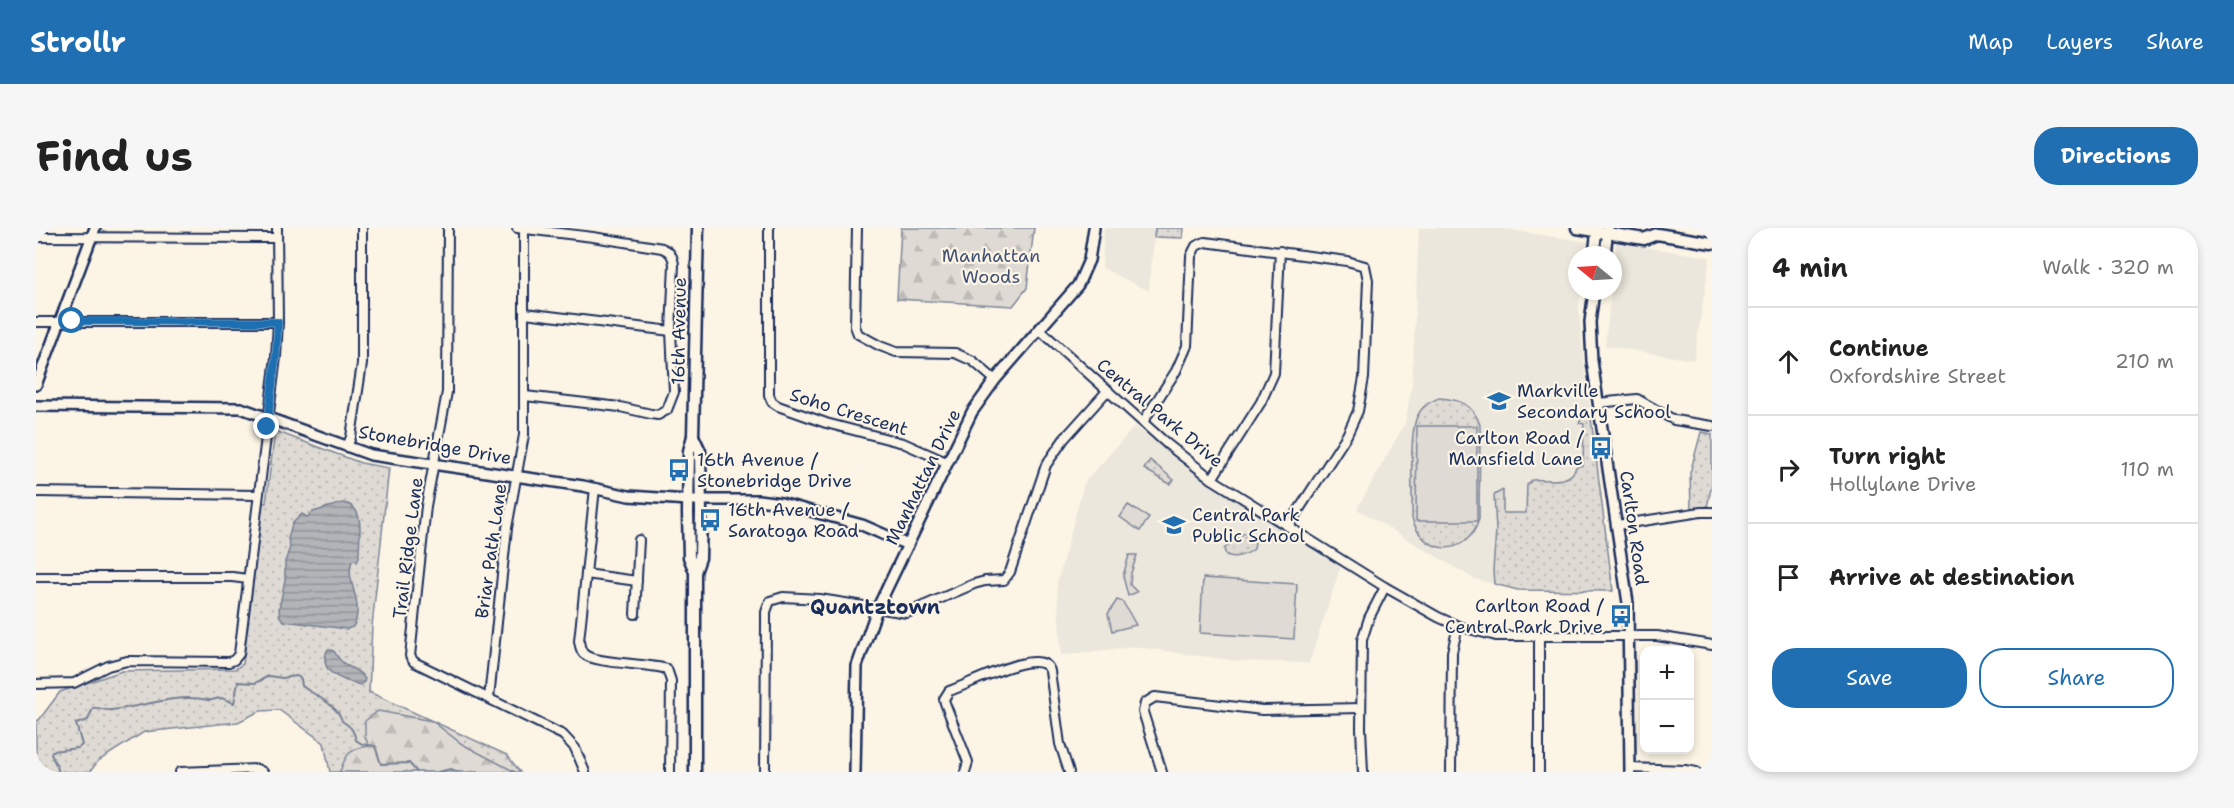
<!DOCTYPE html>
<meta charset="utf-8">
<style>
:root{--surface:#fff;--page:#f6f6f6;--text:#222;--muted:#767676;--line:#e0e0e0;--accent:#1f6fb2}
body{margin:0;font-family:"Shantell Sans",sans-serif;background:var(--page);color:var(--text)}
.controls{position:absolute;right:18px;bottom:18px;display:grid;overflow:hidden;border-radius:12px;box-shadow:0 3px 9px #0003}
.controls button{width:54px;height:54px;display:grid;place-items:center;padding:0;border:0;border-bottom:2px solid var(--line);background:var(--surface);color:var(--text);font:30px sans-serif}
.compass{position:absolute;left:1532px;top:18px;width:54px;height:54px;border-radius:50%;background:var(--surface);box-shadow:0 3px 9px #0003;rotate:288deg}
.stop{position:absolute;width:18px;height:18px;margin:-14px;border:4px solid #1f6fb2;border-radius:50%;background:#fff}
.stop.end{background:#1f6fb2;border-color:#fff;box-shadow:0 2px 6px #0008}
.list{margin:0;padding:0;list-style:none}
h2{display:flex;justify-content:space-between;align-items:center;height:78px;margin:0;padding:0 24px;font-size:26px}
h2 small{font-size:20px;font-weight:400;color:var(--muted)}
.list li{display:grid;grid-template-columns:39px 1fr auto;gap:18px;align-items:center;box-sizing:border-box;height:108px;padding:0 24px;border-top:2px solid var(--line)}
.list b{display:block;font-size:22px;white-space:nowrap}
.list p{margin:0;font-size:20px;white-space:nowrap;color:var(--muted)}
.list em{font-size:20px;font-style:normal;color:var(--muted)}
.actions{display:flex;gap:12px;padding:18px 24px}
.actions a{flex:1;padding:14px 0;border:2px solid var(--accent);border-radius:24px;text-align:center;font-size:21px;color:var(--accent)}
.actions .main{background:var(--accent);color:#fff}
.icon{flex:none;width:33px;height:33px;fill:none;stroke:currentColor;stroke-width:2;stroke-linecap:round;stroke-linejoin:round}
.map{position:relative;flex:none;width:1676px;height:544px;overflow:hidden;border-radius:24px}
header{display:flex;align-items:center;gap:36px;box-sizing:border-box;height:84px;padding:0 30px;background:var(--accent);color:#fff}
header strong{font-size:28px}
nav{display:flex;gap:33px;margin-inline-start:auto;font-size:21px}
.intro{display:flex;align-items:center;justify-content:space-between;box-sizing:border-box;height:144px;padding:0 36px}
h1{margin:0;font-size:42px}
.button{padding:15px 27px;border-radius:24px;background:var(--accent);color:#fff;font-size:21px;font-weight:700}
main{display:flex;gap:36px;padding:0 36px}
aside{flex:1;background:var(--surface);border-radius:24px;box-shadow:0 3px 9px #0003}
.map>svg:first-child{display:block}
</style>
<header>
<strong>Strollr</strong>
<nav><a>Map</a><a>Layers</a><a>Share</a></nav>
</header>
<div class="intro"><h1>Find us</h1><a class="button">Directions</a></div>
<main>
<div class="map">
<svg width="1676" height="544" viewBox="0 0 1676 544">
<defs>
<pattern id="green-dots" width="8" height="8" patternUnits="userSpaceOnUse" patternTransform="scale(1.5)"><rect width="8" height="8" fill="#dfdbd4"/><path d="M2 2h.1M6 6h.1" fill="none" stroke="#bfbcb8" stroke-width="1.8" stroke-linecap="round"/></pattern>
<pattern id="forest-firs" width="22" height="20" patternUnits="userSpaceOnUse" patternTransform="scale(1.5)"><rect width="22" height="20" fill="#dfdbd4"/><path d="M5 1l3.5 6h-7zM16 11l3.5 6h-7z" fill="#bfbcb8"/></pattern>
<pattern id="water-rules" width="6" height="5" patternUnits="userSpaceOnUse" patternTransform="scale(1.5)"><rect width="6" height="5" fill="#b2b4b8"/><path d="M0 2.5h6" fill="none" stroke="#909399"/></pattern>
</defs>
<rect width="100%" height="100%" fill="#fcf5e5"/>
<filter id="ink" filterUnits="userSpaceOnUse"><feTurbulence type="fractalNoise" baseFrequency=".0167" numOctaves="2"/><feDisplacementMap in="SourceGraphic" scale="12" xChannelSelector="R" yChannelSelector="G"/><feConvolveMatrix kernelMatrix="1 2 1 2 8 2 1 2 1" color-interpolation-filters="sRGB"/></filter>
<g filter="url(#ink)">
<g fill="#ece7dc">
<polygon points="1068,0 1119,0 1113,63 1066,40"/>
<polygon points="1383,0 1461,0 1552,14 1550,27 1541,27 1541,63 1545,63 1543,80 1546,118 1577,363 1482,362 1438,351 1321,281 1369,195 1376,156"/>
<polygon points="1581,15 1674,29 1658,132 1569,118 1575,63 1577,63"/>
<polygon points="1099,198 1170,252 1305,338 1273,435 1202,433 1098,419 1025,427 1021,355 1048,255"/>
</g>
<g fill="url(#green-dots)" stroke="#7d8599" stroke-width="1.5">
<polygon points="1119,0 1148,0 1147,10 1118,9"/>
<path d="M1403 170C1423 171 1437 176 1444 197L1443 291C1432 330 1387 329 1376 290 1377 267 1372 204 1382 187 1387 177 1394 174 1403 170Z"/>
<path d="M1549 188 1555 190 1577 363 1482 362 1458 356 1457 342 1460 302 1458 267 1467 262V285H1490L1491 257 1496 252C1511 250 1534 258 1540 239L1547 237 1548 196 1543 195 1546 189Z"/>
<polygon points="239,203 325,235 353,240 336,398 333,464 471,527 484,544 294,544 288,515 243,482 224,483 202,494 108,504 62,533 54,544 0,544 0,493 3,492 24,464 86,443 199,441 207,436 225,275 230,275"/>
<polygon points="1665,204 1676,206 1676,256 1671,279 1655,280 1654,245"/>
<polygon points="1114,232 1138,252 1134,256 1108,241"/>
<path d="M1208 305 1211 306 1219 314 1218 321C1210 327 1200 331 1190 327L1188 321Z"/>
</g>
<g fill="url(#forest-firs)" stroke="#7d8599" stroke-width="1.5">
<polygon points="865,0 998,0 991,60 977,78 861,71"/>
<path d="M342 483 396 493 426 516 479 544H304C310 525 314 521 333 518L329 509V493Z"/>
</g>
<g fill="#dfdbd4" stroke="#7d8599" stroke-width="1.5">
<polygon points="1381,198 1441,198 1441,293 1380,293"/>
<polygon points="1092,277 1113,290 1104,303 1084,289"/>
<polygon points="1093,327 1101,327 1095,345 1094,357 1101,364 1092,368 1087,348"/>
<polygon points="1167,350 1261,356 1258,411 1164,405"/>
<polygon points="1081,372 1087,374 1100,397 1076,403 1072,386"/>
</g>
<g fill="url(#water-rules)" stroke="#767f94" stroke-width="1.5">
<path d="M306 275C332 277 322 312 323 329L321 334 320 332 316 333C308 354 330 374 317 399L311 401 248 393 244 389 243 381 249 352V334L254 319 252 311 256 296 266 286 271 289 277 284Z"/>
<path d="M292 421 298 423C310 444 320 437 329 451L328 454 324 457C307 452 280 445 292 421Z"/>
</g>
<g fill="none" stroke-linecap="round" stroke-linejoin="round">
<g stroke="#767f94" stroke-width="2">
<polyline points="7,544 10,544"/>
<path d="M22 544V541L15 526 16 523 42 520 46 517 40 496 52 492 57 480C64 479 68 483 75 482 108 479 139 465 172 472 176 473 180 470 185 470 189 471 194 473 198 475L202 454 219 455 233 448 246 450 261 448 265 451 266 458C278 467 302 477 306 493 315 499 317 501 320 512L326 516 339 518 345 536 373 535 381 544"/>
<polyline points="402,544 415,541 422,544"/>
</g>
<g stroke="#1b2f5e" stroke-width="12">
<g id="minor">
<polyline points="412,0 411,164 390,278 374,428 378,434 527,507 539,520 549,544"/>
<path d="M481 0 557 9 626 20C634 23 637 28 638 36L635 103 638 164 631 182 622 187 615 186 584 179 489 168"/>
<polyline points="733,0 733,167 736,174 742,178 790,195 867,215 910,234"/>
<polyline points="821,0 819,98 822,106 844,118 860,124 919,125 937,133 959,152"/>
<polyline points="0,9 241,10"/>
<polyline points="489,85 635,103"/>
<polyline points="0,94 242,94"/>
<polyline points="1004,102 1131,216 1176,251 1349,359 1402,389 1422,398 1460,408 1621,408 1676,417"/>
<polyline points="1562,175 1601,171 1638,192 1676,198"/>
<polyline points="1107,194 1140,143 1151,118 1155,28 1160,18 1169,14 1311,33 1329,38 1332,52 1328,150 1322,183 1311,207 1253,297"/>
<polyline points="311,219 315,209 326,136 326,0"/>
<polyline points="1176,251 1225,174 1238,145 1244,23"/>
<path d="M559 260 543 413C544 418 544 422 548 426 558 436 613 435 631 441L635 453 634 544"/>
<polyline points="0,264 222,267"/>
<polyline points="1581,297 1665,284 1676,284"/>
<polyline points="550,346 601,353"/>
<polyline points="0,349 196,349 212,351"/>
<polyline points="599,386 603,312"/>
<polyline points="1503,409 1503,544"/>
<polyline points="0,456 38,455 72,438 91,433 193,434 198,432 203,426 240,129 242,94 241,0"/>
<polyline points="453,470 471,300 488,207 488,0"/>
<polyline points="1594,540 1649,542 1660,544"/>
<polyline points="144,544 221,541 227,544"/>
<polyline points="729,544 730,394 730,384 734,373 747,369 784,371 871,385 938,356 949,353 968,352 974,344 1010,237 1028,211 1072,162"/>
<path d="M929 544 932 534 909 475 908 471 913 463C931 458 1006 416 1014 443L1024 516 1033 544"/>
<polyline points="1126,544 1107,484 1109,475 1119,469 1226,482 1325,480"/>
<polyline points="1327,544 1325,500 1326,412 1333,390 1349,359"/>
<polyline points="1415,544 1416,424 1422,398"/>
</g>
</g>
<g stroke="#1b2f5e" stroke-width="14">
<g id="tertiary">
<polyline points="1558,27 1561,0"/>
<polyline points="1569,27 1572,0"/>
<polyline points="1558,63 1554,94 1556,133 1592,375 1594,544"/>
<polyline points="0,157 59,0"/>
<polyline points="0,178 205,180 335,227 547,258 593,268 652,272 722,272 745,275 826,297 872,317"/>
<polyline points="819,544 821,438 841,381 936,184 959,152 1042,57 1053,32 1058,0"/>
</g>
</g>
<g stroke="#1b2f5e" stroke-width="15">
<g id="secondary">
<polyline points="1541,0 1608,11 1621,6 1676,15"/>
<polyline points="657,208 664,223 665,284 664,330 659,344"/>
<polyline points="659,544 659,344 653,329 652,285 653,223 657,208 662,0"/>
</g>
</g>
<use href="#minor" stroke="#fcf5e5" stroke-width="8"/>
<use href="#tertiary" stroke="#fcf5e5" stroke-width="9"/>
<use href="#secondary" stroke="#fcf5e5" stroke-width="10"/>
</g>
</g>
<g fill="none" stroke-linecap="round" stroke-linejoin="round" filter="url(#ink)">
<polyline stroke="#1f6fb2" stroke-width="8" points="36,93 242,94 240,129 231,199"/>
</g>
<defs>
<g id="school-bare" transform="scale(1.8)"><path d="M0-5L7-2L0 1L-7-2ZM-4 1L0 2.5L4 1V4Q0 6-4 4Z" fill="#1f6fb2" stroke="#fcf5e5" stroke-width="2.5" paint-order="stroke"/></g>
<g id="bus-bare" transform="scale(1.8)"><path d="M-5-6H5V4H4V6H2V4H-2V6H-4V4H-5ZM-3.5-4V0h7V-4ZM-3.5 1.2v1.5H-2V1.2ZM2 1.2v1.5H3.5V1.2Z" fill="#1f6fb2" stroke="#fcf5e5" stroke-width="2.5" paint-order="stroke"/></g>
</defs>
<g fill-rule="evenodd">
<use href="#school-bare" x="1463" y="173"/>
<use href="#bus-bare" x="1565" y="220"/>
<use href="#bus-bare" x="643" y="242"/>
<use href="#bus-bare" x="674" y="292"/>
<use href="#school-bare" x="1138" y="297"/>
<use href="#bus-bare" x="1585" y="388"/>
</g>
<g text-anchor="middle" stroke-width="4.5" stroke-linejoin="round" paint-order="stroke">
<g font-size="18" fill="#425176" stroke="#fcf5e5">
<text x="955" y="34">Manhattan<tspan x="955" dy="21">Woods</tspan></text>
</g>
<g font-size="18" fill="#1b2f5e" stroke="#fcf5e5">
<text transform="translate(643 103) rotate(-89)" y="6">16th Avenue</text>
<text transform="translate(813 184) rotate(17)" y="6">Soho Crescent</text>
<text transform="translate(1124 185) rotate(40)" y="6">Central Park Drive</text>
<text transform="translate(399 217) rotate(10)" y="6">Stonebridge Drive</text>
<text transform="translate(887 249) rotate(-64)" y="6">Manhattan Drive</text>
<text transform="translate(1598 300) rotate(82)" y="6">Carlton Road</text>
<text transform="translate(372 320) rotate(-83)" y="6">Trail Ridge Lane</text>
<text transform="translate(455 323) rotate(-82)" y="6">Briar Path Lane</text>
</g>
<g font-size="18" fill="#1b2f5e" stroke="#fcf5e5" text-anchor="start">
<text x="1481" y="169">Markville<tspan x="1481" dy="21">Secondary School</tspan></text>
<text x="1547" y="216" text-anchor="end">Carlton Road /<tspan x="1547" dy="21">Mansfield Lane</tspan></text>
<text x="661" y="238">16th Avenue /<tspan x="661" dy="21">Stonebridge Drive</tspan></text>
<text x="692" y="288">16th Avenue /<tspan x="692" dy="21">Saratoga Road</tspan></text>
<text x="1156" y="293">Central Park<tspan x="1156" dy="21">Public School</tspan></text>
<text x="1567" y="384" text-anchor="end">Carlton Road /<tspan x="1567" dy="21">Central Park Drive</tspan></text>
</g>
<g font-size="20" font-weight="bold" fill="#1b2f5e" stroke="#fcf5e5">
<text x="839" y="386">Quantztown</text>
</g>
</g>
</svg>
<div class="controls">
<button>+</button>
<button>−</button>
</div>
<svg class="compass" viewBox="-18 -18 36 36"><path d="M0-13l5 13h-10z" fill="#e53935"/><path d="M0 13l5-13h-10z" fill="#767676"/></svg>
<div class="stop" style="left:36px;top:93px"></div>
<div class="stop end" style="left:231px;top:199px"></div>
</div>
<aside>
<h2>4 min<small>Walk · 320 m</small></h2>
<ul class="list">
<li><svg class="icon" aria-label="ahead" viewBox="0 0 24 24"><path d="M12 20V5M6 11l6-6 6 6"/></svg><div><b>Continue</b><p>Oxfordshire Street</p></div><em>210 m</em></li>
<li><svg class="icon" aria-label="right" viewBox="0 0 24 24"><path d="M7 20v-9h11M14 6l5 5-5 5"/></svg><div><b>Turn right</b><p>Hollylane Drive</p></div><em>110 m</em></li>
<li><svg class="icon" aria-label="arrive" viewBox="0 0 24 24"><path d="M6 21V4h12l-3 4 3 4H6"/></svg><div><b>Arrive at destination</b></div></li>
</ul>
<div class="actions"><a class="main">Save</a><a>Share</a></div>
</aside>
</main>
